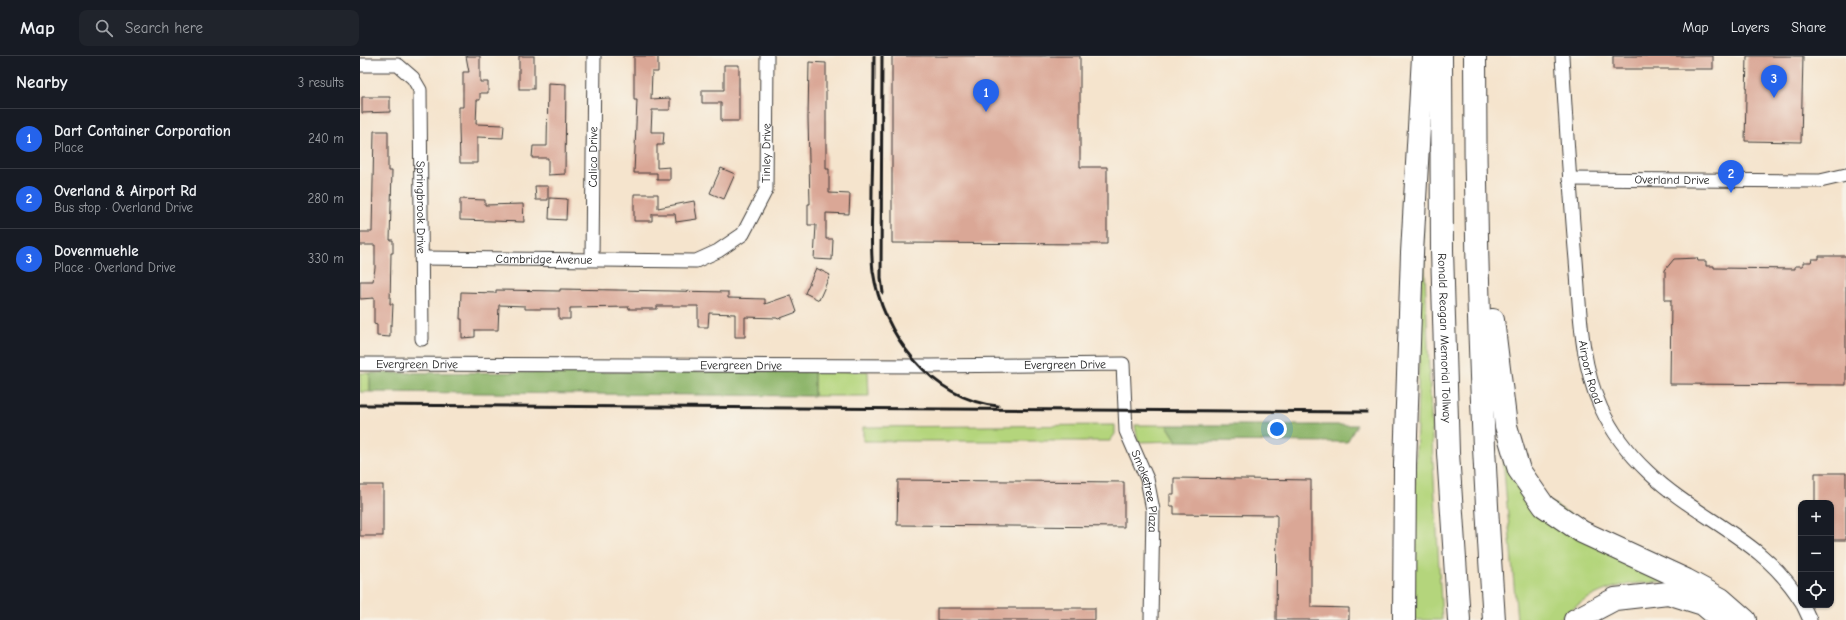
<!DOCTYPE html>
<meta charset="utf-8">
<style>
:root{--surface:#171b24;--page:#20242c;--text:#f1f3f6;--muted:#9ea1a6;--line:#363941;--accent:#2563eb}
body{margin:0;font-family:"Comic Neue",sans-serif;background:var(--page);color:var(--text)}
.controls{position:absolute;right:12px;bottom:12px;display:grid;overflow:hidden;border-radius:8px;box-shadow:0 1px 3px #0004}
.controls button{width:36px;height:36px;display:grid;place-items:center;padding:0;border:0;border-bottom:1px solid var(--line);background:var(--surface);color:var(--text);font:20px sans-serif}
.you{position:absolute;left:917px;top:373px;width:14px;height:14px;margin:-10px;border:3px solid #fff;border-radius:50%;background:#1a73e8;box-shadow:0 0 0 6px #1a73e833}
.badge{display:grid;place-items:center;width:26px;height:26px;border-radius:50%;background:var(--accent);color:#fff;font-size:13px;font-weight:700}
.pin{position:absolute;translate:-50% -33px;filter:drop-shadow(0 1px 2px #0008)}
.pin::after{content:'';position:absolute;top:21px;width:14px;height:12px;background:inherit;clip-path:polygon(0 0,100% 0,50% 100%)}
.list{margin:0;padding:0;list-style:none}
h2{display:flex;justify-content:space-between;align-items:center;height:52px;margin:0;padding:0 16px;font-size:17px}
h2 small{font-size:13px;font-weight:400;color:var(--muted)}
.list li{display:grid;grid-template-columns:26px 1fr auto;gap:12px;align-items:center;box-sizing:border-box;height:60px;padding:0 16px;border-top:1px solid var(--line)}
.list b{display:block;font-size:15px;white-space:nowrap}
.list p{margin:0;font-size:13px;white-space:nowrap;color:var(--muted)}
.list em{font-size:13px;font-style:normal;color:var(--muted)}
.icon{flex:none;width:22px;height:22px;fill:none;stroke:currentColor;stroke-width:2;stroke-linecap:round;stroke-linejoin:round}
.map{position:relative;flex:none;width:1486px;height:564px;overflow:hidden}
header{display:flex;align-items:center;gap:24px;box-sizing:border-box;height:56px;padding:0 20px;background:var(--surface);border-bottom:1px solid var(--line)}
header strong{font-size:19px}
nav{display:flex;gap:22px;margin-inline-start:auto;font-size:14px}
.search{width:280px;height:36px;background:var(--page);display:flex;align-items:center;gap:10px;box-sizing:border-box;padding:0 14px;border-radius:8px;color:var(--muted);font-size:15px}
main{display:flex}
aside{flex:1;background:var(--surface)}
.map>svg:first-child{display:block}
</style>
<header>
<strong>Map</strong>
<div class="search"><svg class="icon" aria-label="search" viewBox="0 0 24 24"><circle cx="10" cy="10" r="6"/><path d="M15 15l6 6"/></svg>Search here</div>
<nav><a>Map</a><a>Layers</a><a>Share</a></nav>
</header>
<main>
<aside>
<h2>Nearby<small>3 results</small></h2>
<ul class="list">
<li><span class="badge">1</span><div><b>Dart Container Corporation</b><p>Place</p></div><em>240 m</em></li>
<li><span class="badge">2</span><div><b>Overland &amp; Airport Rd</b><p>Bus stop · Overland Drive</p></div><em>280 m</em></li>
<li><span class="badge">3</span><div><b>Dovenmuehle</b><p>Place · Overland Drive</p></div><em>330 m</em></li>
</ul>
</aside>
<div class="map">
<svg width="1486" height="564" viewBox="0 0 1486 564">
<rect width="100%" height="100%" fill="#f7f3e8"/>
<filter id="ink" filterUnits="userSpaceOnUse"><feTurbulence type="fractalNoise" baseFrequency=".025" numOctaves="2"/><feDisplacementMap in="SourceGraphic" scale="8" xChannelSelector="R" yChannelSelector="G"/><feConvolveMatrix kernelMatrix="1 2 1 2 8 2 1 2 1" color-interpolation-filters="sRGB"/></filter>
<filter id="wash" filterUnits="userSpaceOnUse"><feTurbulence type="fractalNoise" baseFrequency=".012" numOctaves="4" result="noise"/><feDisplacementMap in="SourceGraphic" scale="16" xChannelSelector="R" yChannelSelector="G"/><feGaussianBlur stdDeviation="0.9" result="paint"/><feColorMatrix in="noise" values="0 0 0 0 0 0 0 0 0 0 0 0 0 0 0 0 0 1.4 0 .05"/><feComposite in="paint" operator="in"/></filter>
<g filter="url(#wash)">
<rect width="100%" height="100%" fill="#f5e4cd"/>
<g fill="#b4d57c" stroke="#68784c">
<polygon points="1063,171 1073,406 1082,564 1054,564 1053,499"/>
<polygon points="454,315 508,315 509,340 454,340"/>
<rect x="0" y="317" width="10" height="19"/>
<polygon points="755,369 755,378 750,385 503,385 503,371"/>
<polygon points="775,369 807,369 817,385 778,386"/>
<path d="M1143 402 1155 423 1317 527C1264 525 1240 529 1198 564H1157Z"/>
</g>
<g fill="#8fb66c" stroke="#566944">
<polygon points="454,315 454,340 10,336 10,317"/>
<polygon points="807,369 997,369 987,386 817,385"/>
</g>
<g id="blocks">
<g fill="#daa796">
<polygon points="106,0 120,0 120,26 128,26 128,37 120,37 120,44 117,44 116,68 144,69 143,82 117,81 117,107 100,107 99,72 99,51 103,51 103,16 109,16"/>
<rect x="159" y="0" width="15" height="33"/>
<polygon points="274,0 298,0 298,16 292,16 291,43 310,42 310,54 292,54 291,76 304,76 303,89 297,89 297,112 310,111 310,124 297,124 297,117 274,117 277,44 274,44"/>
<polygon points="532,0 720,0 720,111 747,111 747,188 532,187"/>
<rect x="1253" y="0" width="100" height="13"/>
<polygon points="1387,0 1443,0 1441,86 1385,85"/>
<polygon points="449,6 466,7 466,113 469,113 469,137 490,138 489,158 466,157 466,183 473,183 472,204 454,203 456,169 448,169 448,148 450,148 448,62"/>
<polygon points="364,9 379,9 379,65 361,65 361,47 342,47 342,34 364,34"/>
<polygon points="188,27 206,28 205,118 188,119 188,102 172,102 173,90 187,90"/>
<polygon points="2,41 30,41 30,56 2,57"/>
<polygon points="14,75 28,75 28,115 32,115 30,184 33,184 33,197 31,197 30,248 33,248 32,269 30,269 30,281 17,280 17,269 14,268 14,242 0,243 0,225 13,225 15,212 15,189 0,189 0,176 12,176"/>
<polygon points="361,112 375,118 364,143 350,137"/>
<polygon points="175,130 188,130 188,144 176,144"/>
<polygon points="274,138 298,138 298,152 334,145 337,163 316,166 315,158 292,158 292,165 274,165"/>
<polygon points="190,142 207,143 206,164 189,163"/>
<polygon points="100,143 125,144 125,149 163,148 164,166 100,164"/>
<polygon points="1459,200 1486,200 1486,329 1310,328 1311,244 1305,244 1305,214 1314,203 1337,202 1338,205 1346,205 1346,210 1354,210 1354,212 1435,213 1435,210 1443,210 1443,206 1451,206 1452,203 1459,203"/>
<polygon points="456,212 470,219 459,244 445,237"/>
<polygon points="200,233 368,236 368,242 405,243 405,248 431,239 437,256 418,263 417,262 385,261 385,281 375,281 375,258 349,257 348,271 338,271 338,250 297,250 297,253 269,253 269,251 210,252 210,263 199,263 199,253 165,253 165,250 139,249 138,274 115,274 115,281 102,282 102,263 100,263 101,236 136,237 136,234 200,235"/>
<polygon points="1455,417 1486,417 1486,484 1471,484 1471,447 1455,447"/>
<polygon points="814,422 951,424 951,551 989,552 989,564 916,564 917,459 814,458 814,450 810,450 810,438 814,438"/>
<polygon points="538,424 764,426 764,471 537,469"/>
<rect x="0" y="429" width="23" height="51"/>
<rect x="577" y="552" width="158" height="12"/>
</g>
</g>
</g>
<g filter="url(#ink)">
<use href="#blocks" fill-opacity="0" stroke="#3d3a37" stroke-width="1"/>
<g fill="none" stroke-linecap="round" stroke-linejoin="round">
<g stroke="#3d3a37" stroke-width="15">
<g id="street">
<path id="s1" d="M1202 0C1206 68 1210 136 1216 204 1220 254 1220 306 1241 352 1252 376 1269 398 1288 416 1338 464 1402 482 1441 545"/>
<path id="s2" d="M0 9H38L53 22 60 34 62 283"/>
<path id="s3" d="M1209 123 1460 125 1486 119"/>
<path id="s4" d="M62 202 336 205 358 195 383 178 406 134 407 0"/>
<path id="s5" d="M232 203 234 0"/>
<path id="s6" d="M0 308 570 310 763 308 766 375 787 423 793 454 791 564"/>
<polyline points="1443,549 1450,564"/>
</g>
</g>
<g stroke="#3d3a37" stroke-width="24">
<g id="highway">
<path id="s7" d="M1081 0 1082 194 1088 397 1099 564"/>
<path d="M1115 0C1115 188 1121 376 1134 564"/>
<polyline points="1133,264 1146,370 1159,414 1184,450 1222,476 1326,524 1361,543 1385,564"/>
<polyline points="1044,564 1045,409 1052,197 1063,0"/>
<polyline points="1215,564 1255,543 1308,537 1343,548 1362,564"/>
</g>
</g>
<use href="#street" stroke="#fff" stroke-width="13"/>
<use href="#highway" stroke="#fff" stroke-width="22"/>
<g stroke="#1c1c1c" stroke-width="3">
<path d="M514 0C514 44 513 89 512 133 512 160 510 189 513 215 522 278 572 344 638 350"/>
<polyline points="522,0 521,222 523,237"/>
<polyline points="0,349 1007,356"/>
</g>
</g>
</g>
<g text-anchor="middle" stroke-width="3" stroke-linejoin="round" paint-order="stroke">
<g font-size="12" fill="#1c1c1c" stroke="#f7f3e8">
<text dy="4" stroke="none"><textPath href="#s4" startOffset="415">Tinley Drive</textPath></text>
<text dy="4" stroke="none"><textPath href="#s5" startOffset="102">Calico Drive</textPath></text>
<text dy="4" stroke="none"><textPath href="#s3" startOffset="103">Overland Drive</textPath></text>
<text dy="4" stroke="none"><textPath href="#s2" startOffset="189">Springbrook Drive</textPath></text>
<text dy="4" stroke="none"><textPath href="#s4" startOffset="122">Cambridge Avenue</textPath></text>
<text dy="4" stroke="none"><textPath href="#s7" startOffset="282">Ronald Reagan Memorial Tollway</textPath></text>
<text dy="4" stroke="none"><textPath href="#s6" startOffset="57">Evergreen Drive</textPath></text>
<text dy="4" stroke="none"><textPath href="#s6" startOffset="381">Evergreen Drive</textPath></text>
<text dy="4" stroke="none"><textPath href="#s6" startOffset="705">Evergreen Drive</textPath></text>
<text dy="4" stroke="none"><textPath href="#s1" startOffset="318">Airport Road</textPath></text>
<text dy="4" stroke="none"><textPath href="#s6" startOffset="894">Smoketree Plaza</textPath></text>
</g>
</g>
</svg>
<div class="controls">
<button>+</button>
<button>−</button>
<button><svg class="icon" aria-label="locate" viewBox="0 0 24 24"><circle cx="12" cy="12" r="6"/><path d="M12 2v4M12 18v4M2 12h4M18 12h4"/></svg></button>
</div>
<div class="you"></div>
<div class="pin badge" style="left:626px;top:56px">1</div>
<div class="pin badge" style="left:1371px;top:137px">2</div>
<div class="pin badge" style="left:1414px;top:42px">3</div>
</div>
</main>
